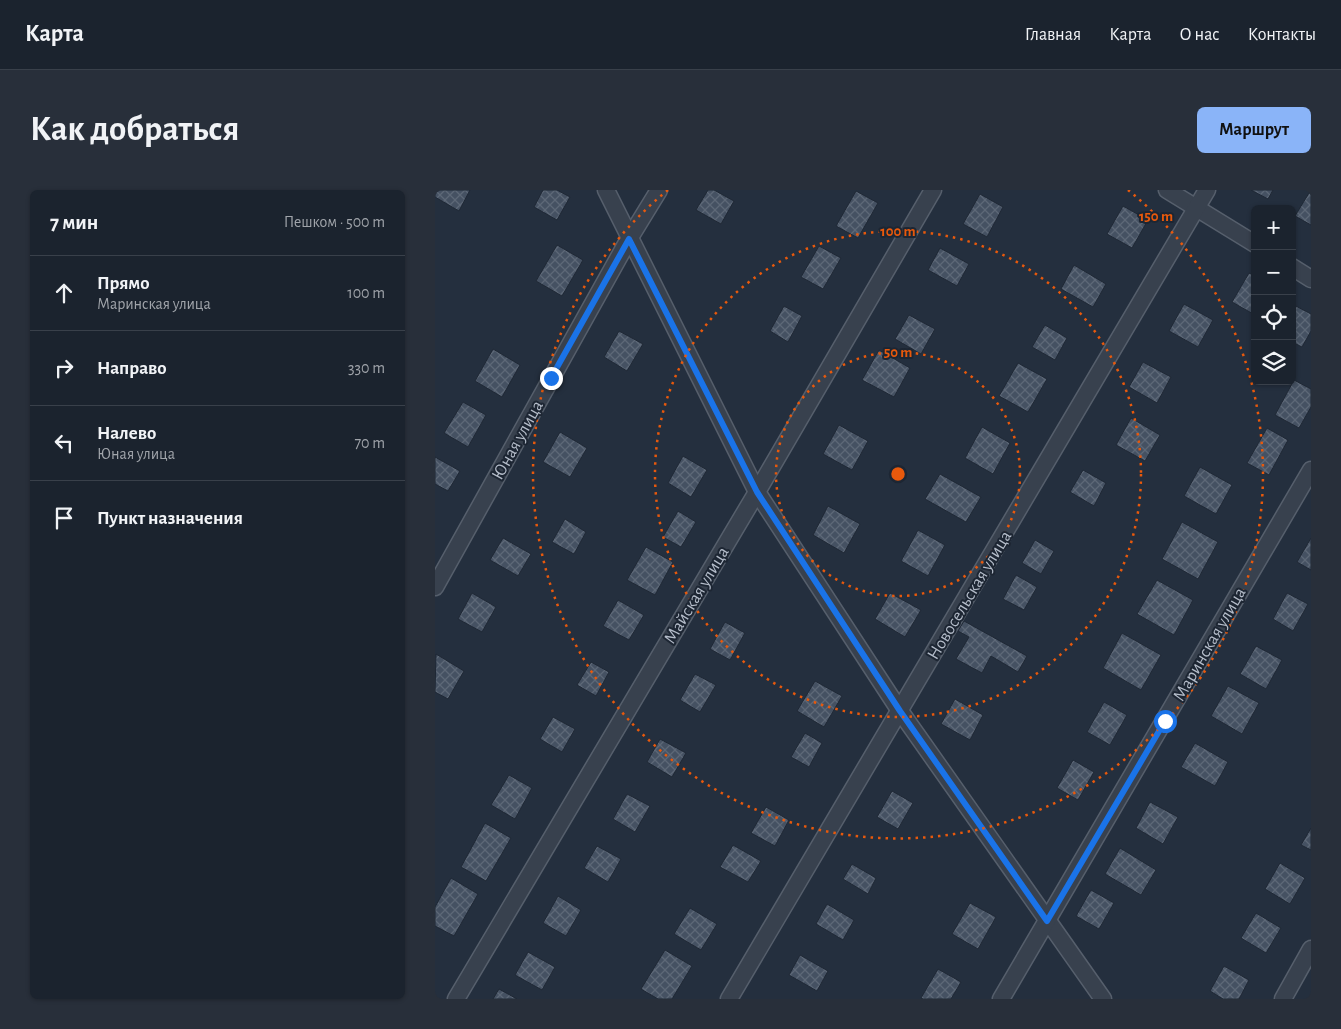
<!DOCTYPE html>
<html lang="ru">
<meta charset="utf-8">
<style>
:root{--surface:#1b232e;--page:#282f3a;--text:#f1f3f6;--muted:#a0a4aa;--line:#39404a;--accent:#8ab4f8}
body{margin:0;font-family:"Alegreya Sans",sans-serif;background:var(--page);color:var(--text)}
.controls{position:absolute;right:15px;top:15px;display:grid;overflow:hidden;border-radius:8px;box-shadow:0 1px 4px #0004}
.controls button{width:45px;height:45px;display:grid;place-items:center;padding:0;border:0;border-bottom:1px solid var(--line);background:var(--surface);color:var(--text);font:25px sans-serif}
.stop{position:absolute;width:15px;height:15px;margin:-11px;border:4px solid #1a73e8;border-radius:50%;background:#fff}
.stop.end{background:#1a73e8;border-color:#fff;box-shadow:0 1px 5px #0008}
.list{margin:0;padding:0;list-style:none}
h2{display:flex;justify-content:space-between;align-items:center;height:65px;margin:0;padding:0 20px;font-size:21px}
h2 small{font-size:16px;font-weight:400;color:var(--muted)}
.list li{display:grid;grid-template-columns:32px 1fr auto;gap:15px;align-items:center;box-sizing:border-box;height:75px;padding:0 20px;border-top:1px solid var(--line)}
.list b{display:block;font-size:19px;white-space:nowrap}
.list p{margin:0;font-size:16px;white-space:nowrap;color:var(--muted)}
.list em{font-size:16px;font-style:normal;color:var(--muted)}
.icon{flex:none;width:28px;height:28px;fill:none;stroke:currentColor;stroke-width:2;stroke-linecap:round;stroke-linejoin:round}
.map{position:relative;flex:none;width:876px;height:809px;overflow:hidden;border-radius:8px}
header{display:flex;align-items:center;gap:30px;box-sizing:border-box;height:70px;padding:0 25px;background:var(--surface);border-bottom:1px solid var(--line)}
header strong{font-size:24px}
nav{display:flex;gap:28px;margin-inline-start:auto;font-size:18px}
.intro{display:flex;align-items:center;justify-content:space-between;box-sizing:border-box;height:120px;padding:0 30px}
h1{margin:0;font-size:35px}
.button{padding:12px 22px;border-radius:8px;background:var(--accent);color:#111;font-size:18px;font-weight:700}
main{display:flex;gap:30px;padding:0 30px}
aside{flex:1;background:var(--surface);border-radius:8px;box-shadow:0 1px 4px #0004}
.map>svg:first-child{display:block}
</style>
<header>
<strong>Карта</strong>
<nav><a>Главная</a><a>Карта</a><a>О нас</a><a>Контакты</a></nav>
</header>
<div class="intro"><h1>Как добраться</h1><a class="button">Маршрут</a></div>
<main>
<aside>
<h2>7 мин<small>Пешком · 500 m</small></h2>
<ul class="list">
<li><svg class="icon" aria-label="ahead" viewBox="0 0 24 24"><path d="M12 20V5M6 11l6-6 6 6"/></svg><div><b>Прямо</b><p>Маринская улица</p></div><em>100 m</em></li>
<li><svg class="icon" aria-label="right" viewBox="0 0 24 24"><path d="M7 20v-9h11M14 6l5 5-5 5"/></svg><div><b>Направо</b></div><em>330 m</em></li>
<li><svg class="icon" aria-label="left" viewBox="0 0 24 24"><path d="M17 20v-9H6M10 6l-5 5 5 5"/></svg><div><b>Налево</b><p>Юная улица</p></div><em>70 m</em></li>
<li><svg class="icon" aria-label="arrive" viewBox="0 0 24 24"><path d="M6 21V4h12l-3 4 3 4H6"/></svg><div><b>Пункт назначения</b></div></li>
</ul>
</aside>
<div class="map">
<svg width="876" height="809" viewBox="0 0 876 809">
<defs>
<pattern id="building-cross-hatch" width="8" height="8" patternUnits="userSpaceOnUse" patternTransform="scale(1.25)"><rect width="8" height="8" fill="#455162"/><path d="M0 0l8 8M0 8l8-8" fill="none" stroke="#5d6877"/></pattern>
</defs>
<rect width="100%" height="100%" fill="#242f3e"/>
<g fill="url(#building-cross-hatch)" stroke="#1f2835">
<polygon points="0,0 35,0 24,21 0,7"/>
<polygon points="108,0 122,0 135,7 122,30 99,17"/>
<polygon points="273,0 279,0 299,11 286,34 261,20"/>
<polygon points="816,0 838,0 833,9"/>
<polygon points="421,1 443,13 423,48 401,36"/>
<polygon points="874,3 876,4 876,35 860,26"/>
<polygon points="545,4 568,17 552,47 528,34"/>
<polygon points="688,16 713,30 697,58 672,44"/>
<polygon points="122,55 148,70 127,106 101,91"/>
<polygon points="384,56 406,68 388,99 366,87"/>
<polygon points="505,58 534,74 522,96 493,80"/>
<polygon points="639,75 671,94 658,117 626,99"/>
<polygon points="814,83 820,86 820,125 797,112"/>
<polygon points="749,114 778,130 763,157 734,141"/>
<polygon points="857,114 876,124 876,141 867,157 857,152"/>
<polygon points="349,116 367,126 353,152 335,141"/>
<polygon points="474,125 500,139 486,164 460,149"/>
<polygon points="610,135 632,148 620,170 597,157"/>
<polygon points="184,141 208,154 192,181 169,167"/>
<polygon points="58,159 85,175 67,207 40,191"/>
<polygon points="444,160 475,178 459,207 427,190"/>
<polygon points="708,172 736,187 722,213 694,197"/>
<polygon points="583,173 612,189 593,222 564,206"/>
<polygon points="859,190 876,199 876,217 864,238 840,225"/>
<polygon points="28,212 51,225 33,257 9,243"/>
<polygon points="696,228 725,245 710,271 681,255"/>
<polygon points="404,235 433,251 417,280 388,264"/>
<polygon points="547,237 575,253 558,284 530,268"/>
<polygon points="832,238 853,250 834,285 812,273"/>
<polygon points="125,242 152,258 135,287 108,272"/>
<polygon points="248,266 272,280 256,307 233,293"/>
<polygon points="0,267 25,281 13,301 0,294"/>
<polygon points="765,277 797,295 781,324 749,306"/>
<polygon points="648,280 671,293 659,316 635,302"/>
<polygon points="505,284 546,307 531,332 490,309"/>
<polygon points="393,316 425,334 409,363 378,345"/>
<polygon points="243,321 261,332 246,357 228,347"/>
<polygon points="130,329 151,342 139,364 117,352"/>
<polygon points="747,332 783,352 763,389 727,369"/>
<polygon points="483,340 510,355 493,386 466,371"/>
<polygon points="68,348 96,364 83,386 55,370"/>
<polygon points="876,348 876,380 862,372"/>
<polygon points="600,350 619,361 606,384 587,373"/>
<polygon points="211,357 238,372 220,405 192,390"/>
<polygon points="581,385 602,397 589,420 568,409"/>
<polygon points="722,390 758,410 739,445 702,424"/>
<polygon points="37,403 61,417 47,442 23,429"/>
<polygon points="455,403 486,420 470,447 440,429"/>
<polygon points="852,403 873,414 858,441 838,429"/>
<polygon points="183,410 209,425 194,450 168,436"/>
<polygon points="529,431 592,466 583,482 556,466 547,483 521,469 534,447 523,441"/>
<polygon points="290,432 310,443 295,470 275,459"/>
<polygon points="687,443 726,465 706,500 668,478"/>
<polygon points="821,456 847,470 831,499 805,484"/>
<polygon points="1,464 29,481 13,509 0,502"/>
<polygon points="156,472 174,482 161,506 142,495"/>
<polygon points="260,484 281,495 265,522 245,510"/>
<polygon points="380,491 407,506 389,537 362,521"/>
<polygon points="793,496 824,513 807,544 776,526"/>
<polygon points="520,509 548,525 535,550 506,534"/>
<polygon points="669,512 692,525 675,555 652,542"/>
<polygon points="118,527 140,539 127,562 105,549"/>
<polygon points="370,543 387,553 374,577 356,567"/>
<polygon points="225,549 251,563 237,587 212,572"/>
<polygon points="760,553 793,572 780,596 746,577"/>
<polygon points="638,570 659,582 643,610 622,598"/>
<polygon points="74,585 97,598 80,629 56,615"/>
<polygon points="457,601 478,613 463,639 442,627"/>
<polygon points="192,604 215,616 200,642 178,629"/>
<polygon points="715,612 743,627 728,654 701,638"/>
<polygon points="331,617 354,630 340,656 316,643"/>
<polygon points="50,633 76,648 51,691 26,677"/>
<polygon points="876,638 876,660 866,655"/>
<polygon points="298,655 326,671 313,692 285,677"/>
<polygon points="162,656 186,669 173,692 149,678"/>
<polygon points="685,658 721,680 706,705 670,684"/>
<polygon points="845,673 870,688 855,714 830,699"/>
<polygon points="417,674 441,688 433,704 408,689"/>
<polygon points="16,688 43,704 19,746 0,736 0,717"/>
<polygon points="656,700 679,713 664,739 641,726"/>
<polygon points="123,706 146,720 131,746 108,733"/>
<polygon points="535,713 561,727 543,759 517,744"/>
<polygon points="392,714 419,730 408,750 381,734"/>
<polygon points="255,718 282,734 266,760 239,744"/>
<polygon points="821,723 846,738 831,763 806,748"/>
<polygon points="230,760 257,776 237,809 223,809 206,799"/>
<polygon points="93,762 120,777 107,800 80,785"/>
<polygon points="365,765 393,781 382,801 354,785"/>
<polygon points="789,776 814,790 804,809 788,809 775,801"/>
<polygon points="503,779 526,792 516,809 488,809 486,808"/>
<polygon points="64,799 82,809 58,809"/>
</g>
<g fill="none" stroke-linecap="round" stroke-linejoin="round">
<g stroke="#565f6c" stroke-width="19">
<g id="street">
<polyline points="171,0 322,302 465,521 668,809"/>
<polyline points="732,0 820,54"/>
<polyline points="857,77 876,89"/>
<polyline points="0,397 194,49 224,0"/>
<polyline points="21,809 322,302 498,0"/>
<polyline points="294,809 772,0"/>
<polyline points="566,809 876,280"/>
<polyline points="848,809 876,759"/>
</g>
</g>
<use href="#street" stroke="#38414e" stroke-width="16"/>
</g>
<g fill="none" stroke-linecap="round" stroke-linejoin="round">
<polyline stroke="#1a73e8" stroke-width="6" points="116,188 194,49 322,302 465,521 612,731 730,531"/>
</g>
<g fill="none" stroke="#e8590c" stroke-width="2.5" stroke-dasharray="2.5 5">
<circle cx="463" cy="284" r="122"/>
<circle cx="463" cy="284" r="243"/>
<path d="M693 0A365 365 0 1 1 233 0"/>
</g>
<g text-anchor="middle" stroke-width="4" stroke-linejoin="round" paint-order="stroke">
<g font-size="18" fill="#b4bcc9" stroke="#1d2633">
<text transform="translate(82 250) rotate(-61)" y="6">Юная улица</text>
<text transform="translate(261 405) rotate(-59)" y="6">Майская улица</text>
<text transform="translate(534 405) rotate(-59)" y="6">Новосельская улица</text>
<text transform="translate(774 454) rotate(-60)" y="6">Маринская улица</text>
</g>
</g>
<circle cx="463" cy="284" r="8" fill="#e8590c" stroke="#1d2633" stroke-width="2.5"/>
<g font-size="15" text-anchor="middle" font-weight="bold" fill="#e8590c" stroke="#1d2633" stroke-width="4" stroke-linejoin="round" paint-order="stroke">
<text x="721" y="31">150 m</text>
<text x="463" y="46">100 m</text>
<text x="463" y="167">50 m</text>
</g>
</svg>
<div class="controls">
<button>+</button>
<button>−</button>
<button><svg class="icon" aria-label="locate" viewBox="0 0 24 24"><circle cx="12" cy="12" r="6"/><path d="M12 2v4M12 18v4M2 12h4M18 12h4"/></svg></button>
<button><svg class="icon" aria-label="layers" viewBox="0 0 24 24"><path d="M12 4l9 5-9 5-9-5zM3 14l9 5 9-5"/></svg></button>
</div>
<div class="stop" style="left:730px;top:531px"></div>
<div class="stop end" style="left:116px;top:188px"></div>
</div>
</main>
